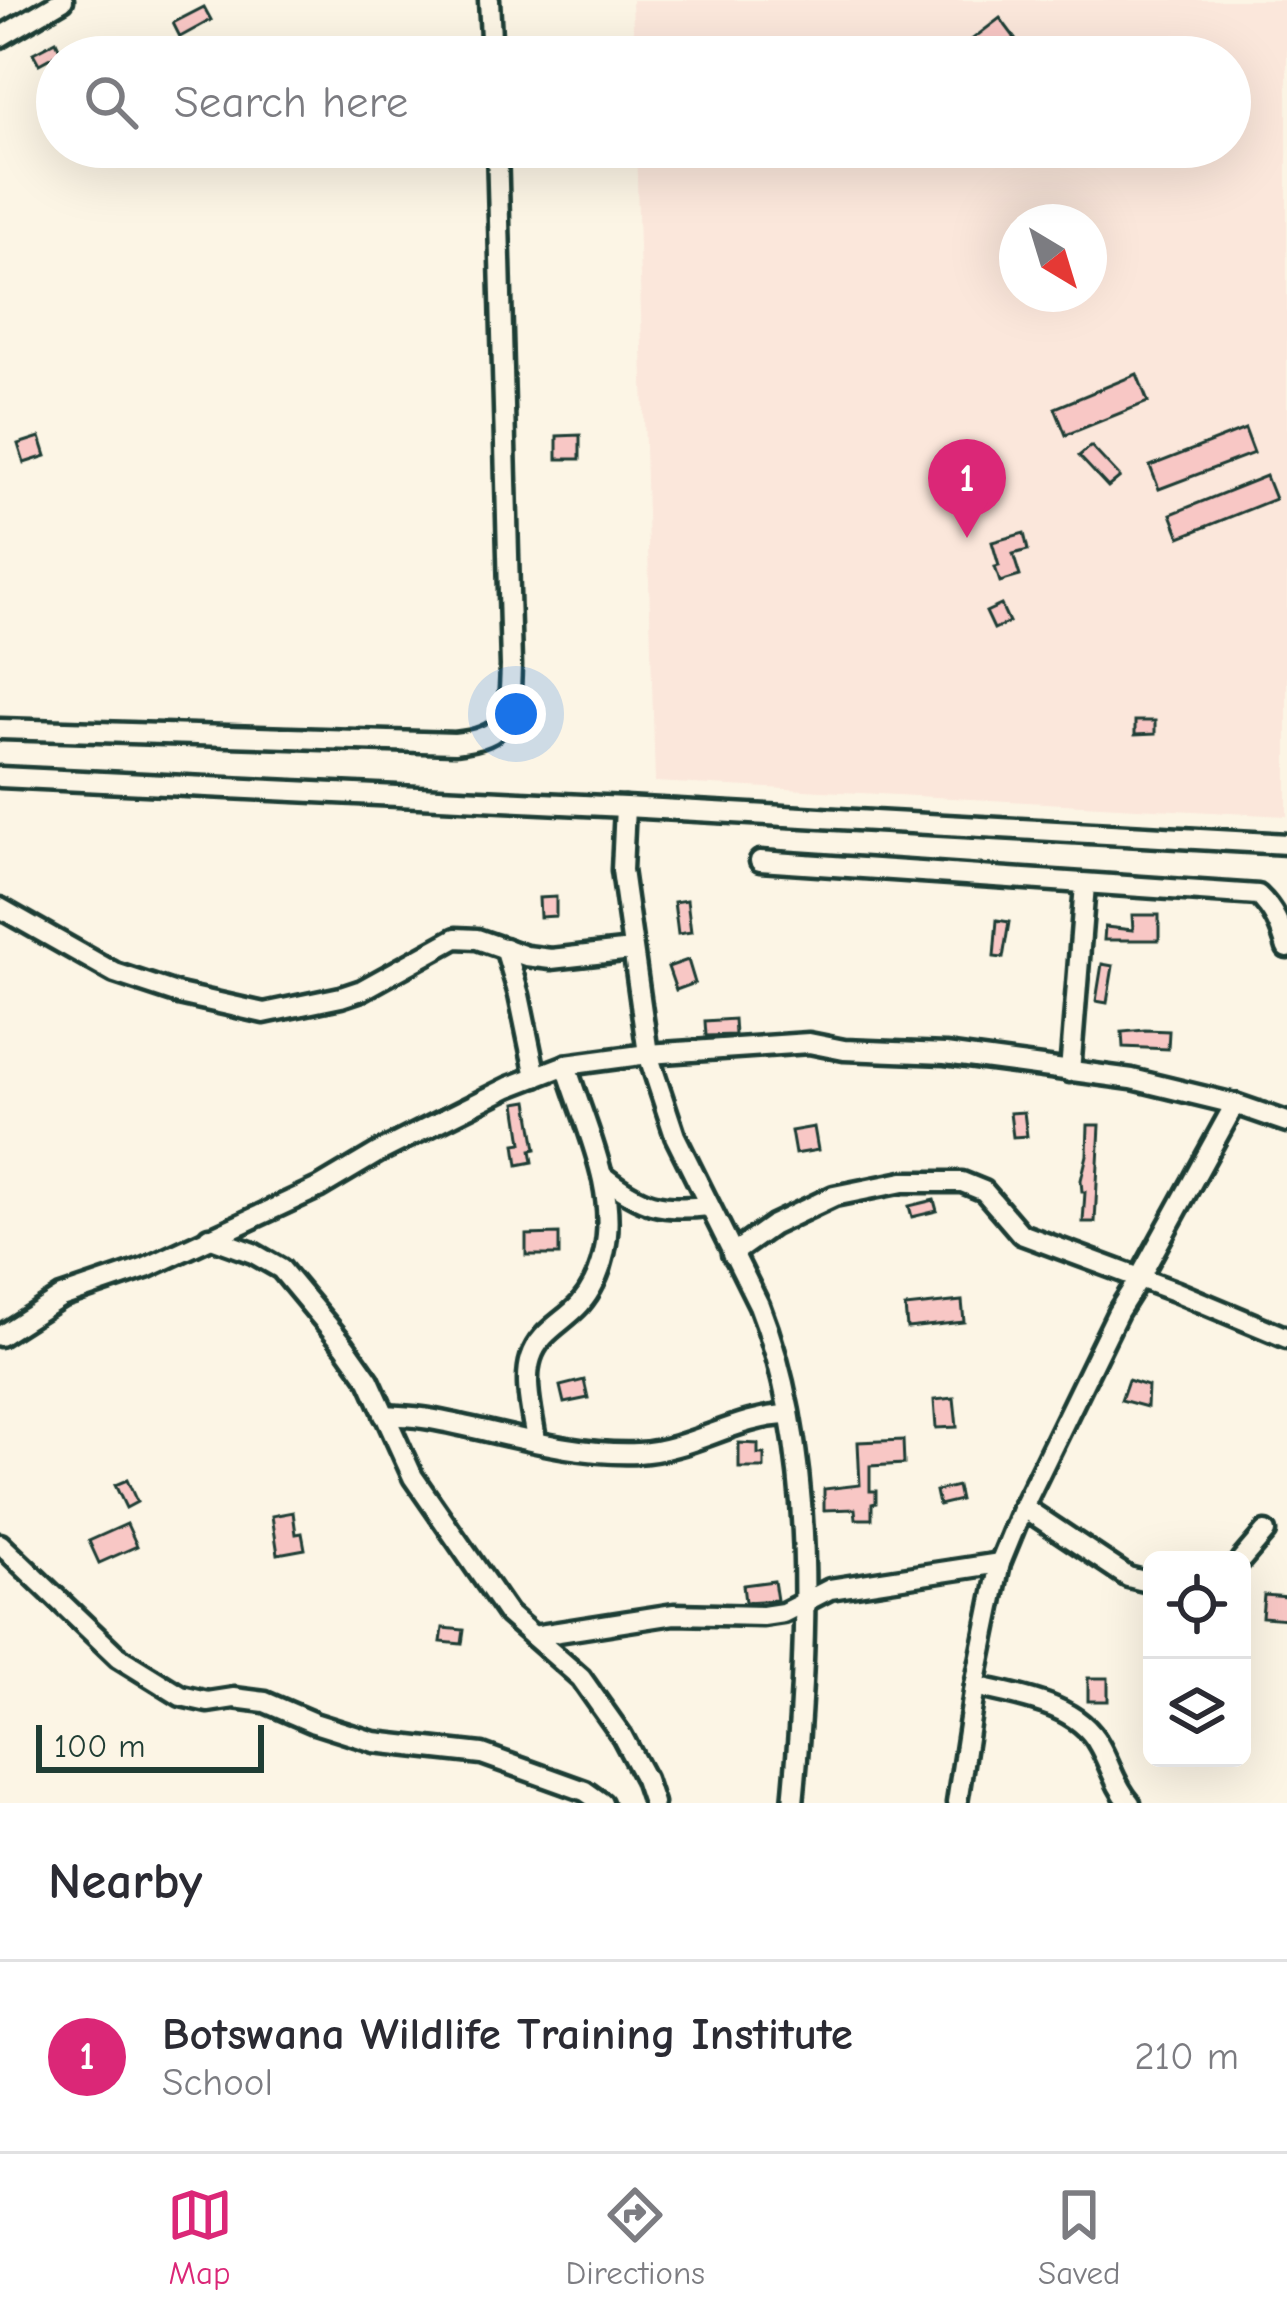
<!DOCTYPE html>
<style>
:root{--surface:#fff;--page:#f2f2f3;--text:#2b2b33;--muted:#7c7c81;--line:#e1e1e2;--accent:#db2777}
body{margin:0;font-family:"Comic Neue",sans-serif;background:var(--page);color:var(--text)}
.controls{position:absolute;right:36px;bottom:36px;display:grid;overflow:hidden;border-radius:18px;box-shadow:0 12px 48px #0002}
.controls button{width:108px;height:108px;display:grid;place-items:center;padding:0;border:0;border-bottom:3px solid var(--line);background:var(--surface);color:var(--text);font:60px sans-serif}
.compass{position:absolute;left:999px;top:204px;width:108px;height:108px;border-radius:50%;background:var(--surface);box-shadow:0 12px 48px #0002;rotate:142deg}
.scale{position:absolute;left:36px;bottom:30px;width:228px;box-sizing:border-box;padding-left:12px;border:6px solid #1f3d34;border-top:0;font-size:33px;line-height:42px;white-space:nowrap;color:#1f3d34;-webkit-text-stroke:9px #fcf5e5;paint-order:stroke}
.you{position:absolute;left:516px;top:714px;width:42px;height:42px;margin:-30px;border:9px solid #fff;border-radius:50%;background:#1a73e8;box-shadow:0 0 0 18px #1a73e833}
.badge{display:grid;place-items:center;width:78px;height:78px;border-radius:50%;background:var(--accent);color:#fff;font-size:39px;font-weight:700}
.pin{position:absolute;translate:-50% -99px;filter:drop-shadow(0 3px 6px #0008)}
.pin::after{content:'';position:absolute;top:63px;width:42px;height:36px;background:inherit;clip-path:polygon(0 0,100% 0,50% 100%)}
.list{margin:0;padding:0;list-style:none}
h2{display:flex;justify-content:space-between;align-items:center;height:156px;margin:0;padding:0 48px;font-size:51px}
h2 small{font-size:39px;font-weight:400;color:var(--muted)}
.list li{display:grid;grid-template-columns:78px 1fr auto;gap:36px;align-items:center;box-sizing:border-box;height:192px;padding:0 48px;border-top:3px solid var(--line)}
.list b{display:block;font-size:45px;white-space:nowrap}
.list p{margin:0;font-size:39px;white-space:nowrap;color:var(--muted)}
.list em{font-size:39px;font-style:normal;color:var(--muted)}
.icon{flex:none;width:66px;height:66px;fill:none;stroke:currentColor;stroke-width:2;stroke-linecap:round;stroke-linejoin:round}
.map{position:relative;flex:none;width:1287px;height:1803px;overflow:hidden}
.search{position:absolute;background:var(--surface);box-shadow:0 12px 48px #0002;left:36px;right:36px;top:36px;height:132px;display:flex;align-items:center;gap:30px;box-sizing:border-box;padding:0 42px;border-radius:66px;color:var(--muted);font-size:45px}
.sheet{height:348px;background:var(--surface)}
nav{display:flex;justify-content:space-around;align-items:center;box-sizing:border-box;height:168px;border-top:3px solid var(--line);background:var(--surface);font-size:33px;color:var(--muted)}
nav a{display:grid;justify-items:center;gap:6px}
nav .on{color:var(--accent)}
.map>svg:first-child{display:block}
</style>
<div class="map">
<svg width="1287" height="1803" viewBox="0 0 1287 1803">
<rect width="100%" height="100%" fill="#fcf5e5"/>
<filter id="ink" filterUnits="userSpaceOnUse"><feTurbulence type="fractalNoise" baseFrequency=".00833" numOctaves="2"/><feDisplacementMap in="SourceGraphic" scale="24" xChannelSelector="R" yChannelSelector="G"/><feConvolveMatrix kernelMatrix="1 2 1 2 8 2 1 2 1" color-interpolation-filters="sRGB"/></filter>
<g filter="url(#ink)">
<path fill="#fbe7db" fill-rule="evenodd" d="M632 0H1287V816L655 782 636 147H1230V57H634ZM1017 222H1089V294H1017Z"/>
<g fill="#f8c7c5" stroke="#1f3d34" stroke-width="3">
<polygon points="204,7 211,20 180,37 173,23"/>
<polygon points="1000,18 1015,38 992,57 976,57 966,44"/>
<polygon points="56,41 61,52 39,64 33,53"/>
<polygon points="1137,374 1148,402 1066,435 1055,408"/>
<polygon points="1245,429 1254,453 1159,489 1150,466"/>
<polygon points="580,435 580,459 557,459 557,436"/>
<polygon points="40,437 46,456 24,463 18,444"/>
<polygon points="1091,446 1120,477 1108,487 1079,456"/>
<polygon points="1266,476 1275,499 1180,537 1171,514"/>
<polygon points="1024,533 1028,550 1013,554 1020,576 1000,582 995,567 999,566 992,542"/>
<polygon points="1001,605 1009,622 994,629 986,612"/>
<polygon points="1135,721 1155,721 1155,734 1135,735"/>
<polygon points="556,897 556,916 540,917 539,898"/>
<polygon points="687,900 691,932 678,934 674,902"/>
<polygon points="1132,915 1159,915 1159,940 1104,940 1105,927 1133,930"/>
<polygon points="997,920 1009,922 1003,958 994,957"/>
<polygon points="688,960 695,983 676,990 668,967"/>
<polygon points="1102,964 1113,966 1107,1003 1096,1001"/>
<polygon points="734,1019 735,1035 706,1036 705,1021"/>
<polygon points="1145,1030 1169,1031 1168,1049 1123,1047 1122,1032"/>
<polygon points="528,1101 536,1149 531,1150 533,1162 518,1165 515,1144 522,1143 516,1103"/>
<polygon points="1024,1112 1027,1136 1013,1137 1010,1113"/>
<polygon points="1088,1125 1100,1125 1095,1222 1083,1222 1085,1192 1082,1192 1081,1180 1087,1155"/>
<polygon points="814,1127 818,1150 795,1154 791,1131"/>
<polygon points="934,1200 937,1211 912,1217 909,1206"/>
<polygon points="559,1234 559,1255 526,1255 526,1235"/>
<polygon points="962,1301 964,1322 907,1328 905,1307"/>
<polygon points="584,1380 588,1398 564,1403 560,1386"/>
<polygon points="1128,1380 1148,1386 1147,1407 1121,1400"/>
<polygon points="954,1398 957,1427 936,1428 934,1400"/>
<polygon points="903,1440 904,1464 870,1466 870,1491 876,1491 876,1503 872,1504 872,1519 856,1519 855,1509 824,1510 824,1489 860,1485 858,1442"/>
<polygon points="739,1443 758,1444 758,1454 764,1454 764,1468 739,1468"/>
<polygon points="127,1480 137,1502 126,1508 115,1485"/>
<polygon points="957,1486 960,1500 939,1505 936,1491"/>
<polygon points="293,1512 296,1534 302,1533 305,1549 278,1554 272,1516"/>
<polygon points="127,1524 137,1546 99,1563 89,1541"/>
<polygon points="774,1581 777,1600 745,1602 743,1585"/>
<polygon points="1264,1595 1287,1597 1287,1619 1262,1617"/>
<polygon points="443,1628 464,1630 462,1644 441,1642"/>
<rect x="1088" y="1678" width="20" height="23"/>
</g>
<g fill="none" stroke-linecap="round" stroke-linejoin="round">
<g stroke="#1f3d34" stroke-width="27">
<g id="minor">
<polyline points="489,0 492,57"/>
<polyline points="0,37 63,0"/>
<path d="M0 729 455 743C512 737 509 714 511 666L497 147"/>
<polyline points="0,777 625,807 1287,844"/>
<path d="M625 807 622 870 648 1054 675 1136 759 1305C818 1456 808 1645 793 1803"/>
<path d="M760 861 1258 895C1274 910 1281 927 1287 948"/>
<polyline points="0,908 115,973 179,994 264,1013 341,997 362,990 456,938 477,939 526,956 551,959 632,950"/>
<polyline points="505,948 519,995 536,1077"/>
<polyline points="1070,1072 1085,885"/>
<path d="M603 1176C641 1206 660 1211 709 1206"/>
<polyline points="209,1237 253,1253 281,1269 345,1346 369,1380 413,1477 508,1614 581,1678 622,1736 645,1779 653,1803"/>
<polyline points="732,1254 773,1225 834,1196 903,1182 962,1182 984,1191 1021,1234 1177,1292 1287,1338"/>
<polyline points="0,1336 61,1297 146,1268 228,1230 320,1187 379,1152 509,1087 566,1065 648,1054 809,1043 844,1050 945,1054 1132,1079 1235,1104 1287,1122"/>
<path d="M384 1415C399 1416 415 1416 430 1419 498 1431 568 1456 638 1453 692 1450 736 1416 788 1415"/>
<path d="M536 1441C533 1416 523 1383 531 1358 539 1332 563 1323 580 1304 592 1290 600 1272 604 1254 619 1190 584 1125 566 1065"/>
<polyline points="1023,1507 1128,1577 1152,1583"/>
<polyline points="0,1544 118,1657 181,1696 208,1702 234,1698 265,1702 314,1723 374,1742 482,1754 585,1791 602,1803"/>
<polyline points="1241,1560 1265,1532"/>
<polyline points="533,1636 674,1614 763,1616 783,1613 830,1589 1000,1563"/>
<path d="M975 1686C1016 1696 1077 1703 1099 1745 1110 1764 1115 1786 1130 1803"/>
<polyline points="957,1803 975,1686 1000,1563 1023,1507 1118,1312 1140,1277 1235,1104"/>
</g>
</g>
<use href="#minor" stroke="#fcf5e5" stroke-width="18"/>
</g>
</g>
</svg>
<div class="controls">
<button><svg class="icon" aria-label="locate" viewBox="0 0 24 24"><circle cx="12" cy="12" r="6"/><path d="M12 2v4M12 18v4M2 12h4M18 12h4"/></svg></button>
<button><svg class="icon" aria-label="layers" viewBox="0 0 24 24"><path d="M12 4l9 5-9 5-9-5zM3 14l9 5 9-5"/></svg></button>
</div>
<svg class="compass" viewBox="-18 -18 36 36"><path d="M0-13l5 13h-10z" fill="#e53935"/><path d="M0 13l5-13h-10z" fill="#7c7c81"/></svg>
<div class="scale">100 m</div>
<div class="you"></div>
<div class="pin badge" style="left:967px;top:538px">1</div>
<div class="search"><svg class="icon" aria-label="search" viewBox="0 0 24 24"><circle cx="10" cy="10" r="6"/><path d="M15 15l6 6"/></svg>Search here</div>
</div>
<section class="sheet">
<h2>Nearby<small></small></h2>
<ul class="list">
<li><span class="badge">1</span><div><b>Botswana Wildlife Training Institute</b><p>School</p></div><em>210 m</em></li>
</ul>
</section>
<nav>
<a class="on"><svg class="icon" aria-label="map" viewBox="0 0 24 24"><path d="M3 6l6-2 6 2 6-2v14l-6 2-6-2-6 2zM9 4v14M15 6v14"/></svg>Map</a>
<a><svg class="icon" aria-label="directions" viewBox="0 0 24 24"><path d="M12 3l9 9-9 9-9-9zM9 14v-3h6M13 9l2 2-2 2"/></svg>Directions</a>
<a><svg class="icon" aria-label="saved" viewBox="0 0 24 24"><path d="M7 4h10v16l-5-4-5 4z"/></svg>Saved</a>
</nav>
